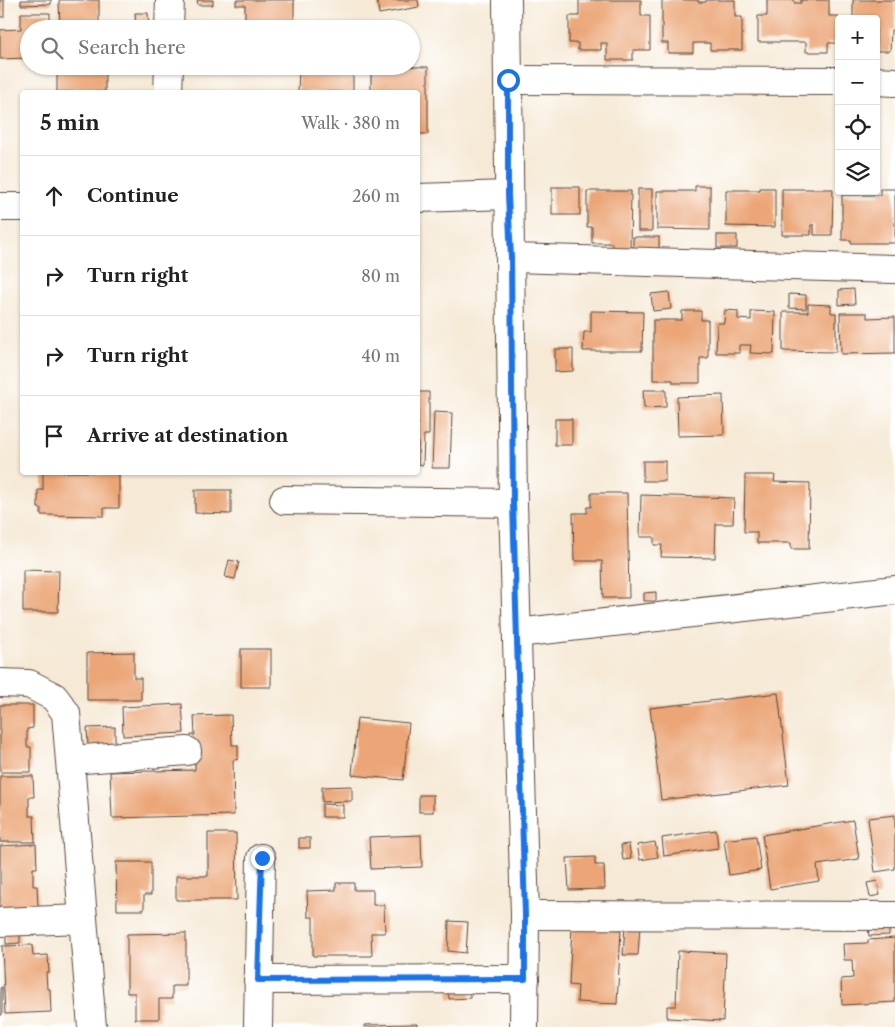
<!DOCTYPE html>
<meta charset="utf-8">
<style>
:root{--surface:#fff;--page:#f2f2f2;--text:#222;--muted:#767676;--line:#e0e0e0}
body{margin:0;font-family:"Libre Caslon Text",serif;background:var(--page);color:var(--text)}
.controls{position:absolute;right:15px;top:15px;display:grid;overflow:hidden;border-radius:5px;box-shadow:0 1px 4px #0004}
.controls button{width:45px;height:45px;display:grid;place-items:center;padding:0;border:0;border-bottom:1px solid var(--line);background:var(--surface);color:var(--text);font:25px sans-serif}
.stop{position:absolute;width:15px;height:15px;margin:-11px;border:4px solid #1a73e8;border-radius:50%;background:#fff}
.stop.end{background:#1a73e8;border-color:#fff;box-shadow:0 1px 5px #0008}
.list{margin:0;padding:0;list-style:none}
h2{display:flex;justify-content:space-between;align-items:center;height:65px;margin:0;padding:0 20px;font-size:21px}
h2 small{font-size:16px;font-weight:400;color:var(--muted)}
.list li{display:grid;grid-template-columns:32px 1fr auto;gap:15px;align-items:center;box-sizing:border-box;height:80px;padding:0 20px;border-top:1px solid var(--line)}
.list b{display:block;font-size:19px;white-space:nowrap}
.list em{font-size:16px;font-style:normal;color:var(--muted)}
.icon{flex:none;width:28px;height:28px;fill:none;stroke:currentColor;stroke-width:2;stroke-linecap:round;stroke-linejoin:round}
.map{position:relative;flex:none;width:895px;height:1027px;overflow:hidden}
.search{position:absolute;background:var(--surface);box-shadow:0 1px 4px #0004;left:20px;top:20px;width:400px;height:55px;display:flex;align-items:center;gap:12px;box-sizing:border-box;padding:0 18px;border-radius:28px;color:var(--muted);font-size:19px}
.panel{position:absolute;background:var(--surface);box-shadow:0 1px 4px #0004;left:20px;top:90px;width:400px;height:385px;border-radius:5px}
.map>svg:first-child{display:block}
</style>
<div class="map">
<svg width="895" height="1027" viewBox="0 0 895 1027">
<rect width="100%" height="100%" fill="#fff"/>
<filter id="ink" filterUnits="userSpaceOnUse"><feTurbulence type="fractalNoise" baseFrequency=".02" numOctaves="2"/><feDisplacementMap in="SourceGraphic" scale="10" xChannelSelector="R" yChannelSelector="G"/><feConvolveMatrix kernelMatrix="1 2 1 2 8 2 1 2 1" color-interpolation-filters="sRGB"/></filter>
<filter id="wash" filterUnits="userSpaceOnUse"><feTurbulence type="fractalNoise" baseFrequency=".0096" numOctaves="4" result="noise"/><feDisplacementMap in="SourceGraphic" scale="20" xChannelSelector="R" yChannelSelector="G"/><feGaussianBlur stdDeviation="1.12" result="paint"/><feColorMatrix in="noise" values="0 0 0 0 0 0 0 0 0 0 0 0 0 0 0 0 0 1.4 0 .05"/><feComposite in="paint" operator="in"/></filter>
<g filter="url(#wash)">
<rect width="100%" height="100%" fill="#f6ead7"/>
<g id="blocks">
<g fill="#eba576">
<rect x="0" y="0" width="4" height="17"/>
<polygon points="21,0 51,0 51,4 21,5"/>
<polygon points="59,0 99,0 99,29 60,29"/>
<polygon points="197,0 213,0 213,5 198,5"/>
<polygon points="236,0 294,0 294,29 245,29 245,5 236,5"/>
<polygon points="377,0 418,0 419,7 379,14"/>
<polygon points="579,0 641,0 641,16 650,16 650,50 633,50 633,60 607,60 607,43 601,43 601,50 578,50 578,43 569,43 569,16 579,16"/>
<polygon points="662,0 698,0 698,2 706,2 706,0 735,0 735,17 742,17 742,50 710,50 710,43 693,43 693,53 668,53 668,43 662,43"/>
<polygon points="767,0 794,0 794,3 801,3 801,0 829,0 829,16 838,16 838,43 828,43 828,52 806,52 806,42 758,42 758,16 767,16"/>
<polygon points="853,0 895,0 895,30 891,30 890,51 876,51 876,19 853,19"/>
<polygon points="21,13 50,13 50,29 29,29 29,58 0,59 0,30 21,29"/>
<polygon points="135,13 148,13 149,29 136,29"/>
<rect x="57" y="66" width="48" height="26"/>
<polygon points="371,66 428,67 428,134 418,134 418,92 371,92"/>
<polygon points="299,68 353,69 353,92 298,92"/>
<polygon points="695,186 710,186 710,230 657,229 657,191 695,191"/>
<rect x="552" y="187" width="28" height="28"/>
<polygon points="760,188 775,188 775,227 726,226 726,190 760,190"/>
<rect x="638" y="189" width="14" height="42"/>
<polygon points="782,189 833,189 832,235 814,235 814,225 811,225 811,235 782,235"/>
<polygon points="880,189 895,189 895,243 851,243 851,240 842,240 842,195 880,195"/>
<polygon points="587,191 631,191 630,249 612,249 612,243 592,243 592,227 587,227"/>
<rect x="717" y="235" width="20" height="13"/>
<rect x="633" y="237" width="26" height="13"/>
<polygon points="854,289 855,304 839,305 839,290"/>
<polygon points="669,292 671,309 653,311 651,294"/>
<polygon points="789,294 806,295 806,309 789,308"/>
<polygon points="808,304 831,305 831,313 836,313 836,352 783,351 783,312 808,312"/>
<polygon points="725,310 738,311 738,319 751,320 751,311 775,312 774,354 750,353 751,345 739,345 739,353 716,353 717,323 724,323"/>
<polygon points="591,311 643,312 642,351 583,351 584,332 591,332"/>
<polygon points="682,311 701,311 701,320 708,320 708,358 700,358 700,383 673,383 673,380 653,380 653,320 682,320"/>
<polygon points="840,313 867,313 867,318 895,317 895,353 841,354"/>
<polygon points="555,349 573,349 573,371 555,372"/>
<polygon points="643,390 666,390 666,407 644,408"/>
<polygon points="418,392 429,392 429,435 424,435 423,465 418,464"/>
<polygon points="723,395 724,435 678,436 677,397"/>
<polygon points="434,412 452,413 450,468 432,468"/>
<rect x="555" y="419" width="17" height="26"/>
<rect x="643" y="461" width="22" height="20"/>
<polygon points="43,472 119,472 119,508 104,508 104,516 41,515 41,508 38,508 38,490 43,490"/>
<polygon points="745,475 775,475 774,482 810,483 809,549 791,549 791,543 757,543 757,532 744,532"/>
<polygon points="195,490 231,490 231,514 195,513"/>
<polygon points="591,493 627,493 629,598 603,598 602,561 574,561 573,513 587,513 587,507 591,507"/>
<polygon points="641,495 734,498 733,524 716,524 715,558 661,557 662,545 654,545 654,537 640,537"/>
<polygon points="229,560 239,562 235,579 225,577"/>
<polygon points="23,570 59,571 58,612 23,612"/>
<polygon points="656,592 656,601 644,601 644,593"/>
<rect x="241" y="649" width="30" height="38"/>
<polygon points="134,652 134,678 141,678 141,700 87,700 87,653"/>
<polygon points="778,693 789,785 661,800 650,708"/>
<polygon points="182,704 184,733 123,736 122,707"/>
<polygon points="0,705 33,705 33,728 27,729 27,747 31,747 31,772 0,772"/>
<polygon points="231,715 232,745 238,745 238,759 233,760 234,815 112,818 110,772 195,770 195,759 192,759 191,735 195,735 194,716"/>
<polygon points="357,718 409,723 403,780 352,775"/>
<polygon points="115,727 115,745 88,746 87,728"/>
<polygon points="0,776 33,776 34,797 29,797 29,816 34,816 35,842 0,842"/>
<polygon points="352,786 352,801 322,802 322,787"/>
<rect x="419" y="795" width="14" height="17"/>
<polygon points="322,804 343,805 343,817 322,817"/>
<polygon points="895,815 895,869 875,872 868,818"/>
<polygon points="853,820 859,859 817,865 819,881 770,889 762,835"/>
<polygon points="716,830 718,848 664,856 662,838"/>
<polygon points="208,833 236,833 237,900 176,900 176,876 208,876"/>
<polygon points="421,835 422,867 371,869 369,837"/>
<polygon points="756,836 761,870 729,875 724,840"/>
<rect x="299" y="838" width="11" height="10"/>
<polygon points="655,842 658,857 640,860 637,845"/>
<polygon points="36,844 37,868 33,868 33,886 37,886 38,908 0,909 0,846"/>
<polygon points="629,844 631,859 623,860 621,845"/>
<polygon points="595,857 595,865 604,865 605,889 569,890 567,858"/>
<polygon points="116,862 151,862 151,895 144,895 144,910 117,910"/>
<polygon points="877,881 880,895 870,897 867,883"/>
<polygon points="336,883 354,883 354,890 373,890 373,905 384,905 385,933 371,933 372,956 313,956 313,917 308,917 307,891 336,890"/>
<polygon points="449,921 468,922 466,953 448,951"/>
<polygon points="889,925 889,935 869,936 868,926"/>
<polygon points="625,926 640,926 638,955 623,955"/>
<polygon points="572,927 621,930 617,1004 577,1002 578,986 569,985"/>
<polygon points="6,932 20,932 20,943 6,944"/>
<polygon points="186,933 186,986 172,986 172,999 159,999 159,1019 135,1019 135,993 127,993 127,934"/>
<polygon points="895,938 895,1002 842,1005 841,979 853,978 852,960 844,960 843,944 868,943 868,940"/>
<polygon points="32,945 33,956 48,955 49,972 46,972 47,989 50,989 51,1012 5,1014 2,946"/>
<polygon points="678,951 726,953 723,1021 667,1018 667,1006 676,1006"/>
<polygon points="470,985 470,998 449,999 448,986"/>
<polygon points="2,987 2,1015 0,1015 0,988"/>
<polygon points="417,1024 417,1027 364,1027 364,1025"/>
</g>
</g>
</g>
<g filter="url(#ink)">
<use href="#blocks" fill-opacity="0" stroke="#57473a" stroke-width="1"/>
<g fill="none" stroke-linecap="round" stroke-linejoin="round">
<g stroke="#57473a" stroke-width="30">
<g id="minor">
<polyline points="507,0 513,503 525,915 524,1027"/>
<polyline points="169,29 170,0"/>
<polyline points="508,80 839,81"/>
<polyline points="876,81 895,82"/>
<polyline points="168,92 169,66"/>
<polyline points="418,198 508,195"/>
<polyline points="0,207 22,207"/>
<polyline points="511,258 895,269"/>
<polyline points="284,500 513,503"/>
<polyline points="517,633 895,590"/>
<polyline points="0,683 29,684 54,697 66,713 92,1027"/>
<polyline points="71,760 187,751"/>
<polyline points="525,915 895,916"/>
<polyline points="0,922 83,919"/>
<polyline points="258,980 525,979"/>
<polyline points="258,1027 261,858"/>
</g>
</g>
<use href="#minor" stroke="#fff" stroke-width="28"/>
</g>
</g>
<g fill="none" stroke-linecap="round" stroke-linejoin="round" filter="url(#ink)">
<polyline stroke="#1a73e8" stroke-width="6" points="262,858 258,980 525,979 525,915 513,503 511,258 508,195 508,80"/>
</g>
</svg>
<div class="controls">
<button>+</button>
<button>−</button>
<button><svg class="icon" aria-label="locate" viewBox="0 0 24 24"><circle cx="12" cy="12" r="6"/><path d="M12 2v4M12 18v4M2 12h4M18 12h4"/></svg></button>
<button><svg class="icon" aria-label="layers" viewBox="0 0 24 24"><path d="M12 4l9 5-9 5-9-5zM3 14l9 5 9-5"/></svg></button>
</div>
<div class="stop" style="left:508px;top:80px"></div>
<div class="stop end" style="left:262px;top:858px"></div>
<div class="search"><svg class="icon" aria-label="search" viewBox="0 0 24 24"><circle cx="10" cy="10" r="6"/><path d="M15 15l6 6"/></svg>Search here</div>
<section class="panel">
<h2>5 min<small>Walk · 380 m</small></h2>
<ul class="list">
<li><svg class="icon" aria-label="ahead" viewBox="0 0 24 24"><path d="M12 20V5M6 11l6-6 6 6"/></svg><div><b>Continue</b></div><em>260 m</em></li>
<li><svg class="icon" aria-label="right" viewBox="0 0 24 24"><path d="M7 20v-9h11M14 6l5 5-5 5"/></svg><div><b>Turn right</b></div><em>80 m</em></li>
<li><svg class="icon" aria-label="right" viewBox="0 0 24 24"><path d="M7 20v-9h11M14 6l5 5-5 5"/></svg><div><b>Turn right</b></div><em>40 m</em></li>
<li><svg class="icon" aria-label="arrive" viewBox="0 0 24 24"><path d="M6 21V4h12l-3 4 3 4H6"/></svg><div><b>Arrive at destination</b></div></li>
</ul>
</section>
</div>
